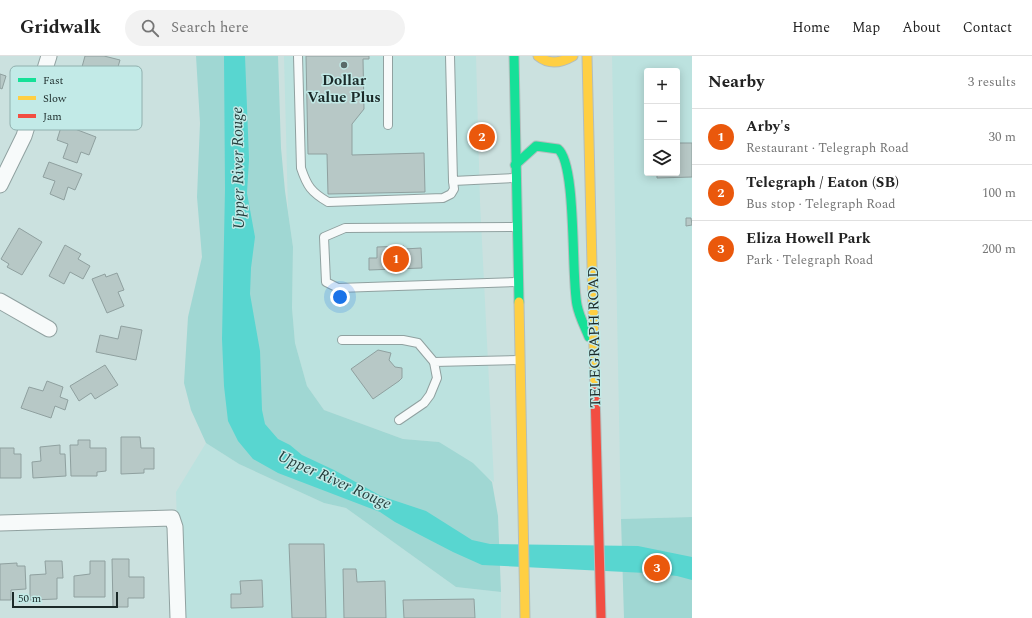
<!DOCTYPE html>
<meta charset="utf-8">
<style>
:root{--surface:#fff;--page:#f2f2f2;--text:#222;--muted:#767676;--line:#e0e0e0;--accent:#ea580c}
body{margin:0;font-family:Spectral,serif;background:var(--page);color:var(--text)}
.controls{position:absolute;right:12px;top:12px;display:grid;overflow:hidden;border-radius:4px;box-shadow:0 2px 10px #0003}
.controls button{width:36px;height:36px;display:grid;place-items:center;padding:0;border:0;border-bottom:1px solid var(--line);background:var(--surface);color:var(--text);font:20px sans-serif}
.scale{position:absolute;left:12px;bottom:10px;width:106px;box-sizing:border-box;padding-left:4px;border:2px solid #1b2a29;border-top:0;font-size:11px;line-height:14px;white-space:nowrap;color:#1b2a29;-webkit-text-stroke:3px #c2eae7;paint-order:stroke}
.you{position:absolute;left:340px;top:241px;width:14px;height:14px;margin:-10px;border:3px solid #fff;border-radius:50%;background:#1a73e8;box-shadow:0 0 0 6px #1a73e833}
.badge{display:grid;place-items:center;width:26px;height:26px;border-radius:50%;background:var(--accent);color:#fff;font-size:13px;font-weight:700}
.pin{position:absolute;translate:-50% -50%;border:2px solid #fff;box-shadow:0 1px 4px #0006}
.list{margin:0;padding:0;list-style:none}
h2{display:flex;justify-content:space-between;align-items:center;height:52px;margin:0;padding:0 16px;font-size:17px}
h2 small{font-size:13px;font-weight:400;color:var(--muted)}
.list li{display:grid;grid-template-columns:26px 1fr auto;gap:12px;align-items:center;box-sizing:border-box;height:56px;padding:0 16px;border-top:1px solid var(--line)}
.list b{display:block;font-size:15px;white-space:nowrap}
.list p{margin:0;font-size:13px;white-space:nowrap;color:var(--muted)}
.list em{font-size:13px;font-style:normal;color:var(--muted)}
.icon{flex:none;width:22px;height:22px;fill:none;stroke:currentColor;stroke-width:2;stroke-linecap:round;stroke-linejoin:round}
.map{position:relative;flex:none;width:692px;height:562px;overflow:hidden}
header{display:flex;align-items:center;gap:24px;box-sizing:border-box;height:56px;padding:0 20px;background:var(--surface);border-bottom:1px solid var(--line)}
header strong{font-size:19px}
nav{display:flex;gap:22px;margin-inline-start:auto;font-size:14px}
.search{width:280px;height:36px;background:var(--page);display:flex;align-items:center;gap:10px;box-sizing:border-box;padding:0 14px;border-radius:22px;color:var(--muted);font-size:15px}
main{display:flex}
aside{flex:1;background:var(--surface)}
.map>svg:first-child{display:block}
</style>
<header>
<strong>Gridwalk</strong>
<div class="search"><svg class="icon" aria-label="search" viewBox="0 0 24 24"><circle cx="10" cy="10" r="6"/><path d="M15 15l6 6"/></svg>Search here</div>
<nav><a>Home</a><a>Map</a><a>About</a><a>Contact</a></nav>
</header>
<main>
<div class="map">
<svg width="692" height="562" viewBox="0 0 692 562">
<rect width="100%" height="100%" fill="#cbe1df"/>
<g fill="#bce2df" fill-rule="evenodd">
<polygon points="284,0 476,0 480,146 494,426 439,386 403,383 324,354 307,330 295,287 292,252 293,191 288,155"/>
<path d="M612 0H692V461L621 463ZM647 15H677V117H647Z"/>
<polygon points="206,387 239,408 324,447 346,452 456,531 501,536 501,562 180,562 176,436"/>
</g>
<g fill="#a0d7d3">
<polygon points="196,0 278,0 281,92 285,135 293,191 292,252 295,287 307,330 324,354 403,383 439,386 473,407 492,426 498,460 501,536 456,531 346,452 324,447 239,408 206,387 191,354 184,327 188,261 202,201 197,141 200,67"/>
<polygon points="692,461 692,562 624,562 621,463"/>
</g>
<polygon fill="#58d6d0" points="224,0 245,0 249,103 247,137 255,181 251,212 250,238 260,295 262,354 265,368 278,383 290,389 302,399 334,414 381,440 426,455 472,484 490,488 638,490 692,501 692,524 677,520 646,517 482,509 453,496 395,466 380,456 278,417 253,403 238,385 228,365 224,330 222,283 225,133"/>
<g fill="#b7c8c6" stroke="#8fa09f">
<polygon points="85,0 104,0 120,4 115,21 108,19 105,32 90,28 94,14 82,11"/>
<polygon points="306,0 369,0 369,3 363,3 364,53 352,68 352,99 424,97 425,136 328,138 327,98 308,98"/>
<polygon points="0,18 6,20 2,33 0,32"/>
<polygon points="62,68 96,81 89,99 81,96 77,107 63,102 68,88 57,84"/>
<polygon points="677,87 692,87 692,121 657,122 657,117 677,117"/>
<polygon points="49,106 82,118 75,134 68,131 64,144 50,138 55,125 43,121"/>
<polygon points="686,162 691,162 692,169 686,170"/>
<polygon points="19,172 42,186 22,219 7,211 9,208 1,203"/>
<polygon points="65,189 81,198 78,203 90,210 83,223 70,216 64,228 49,220"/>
<polygon points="404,190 404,193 421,192 422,212 369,214 369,202 377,202 377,191"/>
<polygon points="117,217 124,234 118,236 124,250 107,257 92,223 105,218 106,221"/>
<polygon points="121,270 142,274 136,304 96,296 100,279 118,283"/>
<polygon points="378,294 391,297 389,304 395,311 402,312 402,322 399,325 373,343 351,313"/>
<polygon points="105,309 118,329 95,343 91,337 79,345 70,330"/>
<polygon points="47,325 63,331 60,341 68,344 65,354 55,350 51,362 21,352 29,331 43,335"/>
<polygon points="121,381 140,381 141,392 154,392 154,413 144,413 144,417 121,418"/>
<polygon points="78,384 90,384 90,392 106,392 106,415 97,416 97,420 71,420 70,389 78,389"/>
<polygon points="60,389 60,398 65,398 66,420 33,422 32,406 41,405 40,391"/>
<polygon points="0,392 14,392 14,398 21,398 21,422 0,422"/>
<polygon points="289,488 324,488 326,562 292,562"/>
<polygon points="112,503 129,503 129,521 144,521 144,542 128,542 128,551 113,551"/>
<polygon points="45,505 62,505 63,522 57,522 57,543 30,544 30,519 46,518"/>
<polygon points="90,505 105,505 105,541 74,541 74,520 90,518"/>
<polygon points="17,507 17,510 25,510 26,533 11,534 11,544 0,544 0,508"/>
<polygon points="343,513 356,513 357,526 385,525 386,562 344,562"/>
<polygon points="262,524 263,551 231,552 231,538 241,538 240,525"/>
<polygon points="474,543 475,562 404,562 403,544"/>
</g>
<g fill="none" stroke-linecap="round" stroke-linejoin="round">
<g stroke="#90a1a0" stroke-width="10">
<g id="lane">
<path d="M298 0 301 112C307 130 311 136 328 146L443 142 451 138 454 133 453 125"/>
<polyline points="450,0 453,125 515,122"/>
<polyline points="388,69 388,0"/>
<polyline points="517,171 345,172 324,181 326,226 338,232 517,226"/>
<polyline points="342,284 403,284 418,287 434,306"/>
<polyline points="399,364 424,347 430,339 437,322 434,306 520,304"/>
</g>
</g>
<g stroke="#90a1a0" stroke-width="17">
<g id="street">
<polyline points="0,129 24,80 49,0"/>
<polyline points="0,245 49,273"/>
<polyline points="0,467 172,462 175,471 178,562"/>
</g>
</g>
<g stroke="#b3bebd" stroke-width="11">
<g id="fast">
<polyline points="514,0 519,246"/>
<path d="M515 109 536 90 558 93C577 108 571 220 577 249 579 260 585 271 589 281"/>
</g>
</g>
<g stroke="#b3bebd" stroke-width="11">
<g id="slow">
<path d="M538 0C549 9 561 7 573 0"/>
<polyline points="587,0 595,335"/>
<polyline points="519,246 525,562"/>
</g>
</g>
<g stroke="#b3bebd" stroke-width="11">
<polyline id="jam" points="595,335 601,562"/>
</g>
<use href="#lane" stroke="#f7fafa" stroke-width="8"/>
<use href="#street" stroke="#f7fafa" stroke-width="15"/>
<use href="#fast" stroke="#16e098" stroke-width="9"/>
<use href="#slow" stroke="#ffcf43" stroke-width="9"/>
<use href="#jam" stroke="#f24e42" stroke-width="9"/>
</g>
<circle fill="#596a69" stroke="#c2eae7" stroke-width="1.5" cx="344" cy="9" r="4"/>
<g text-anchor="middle" stroke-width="3" stroke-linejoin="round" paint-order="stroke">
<g font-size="15" font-weight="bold" fill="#1b2a29" stroke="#c2eae7">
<text x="344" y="29">Dollar<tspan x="344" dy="17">Value Plus</tspan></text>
</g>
<g font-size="15" fill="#1b2a29" stroke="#c2eae7">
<text transform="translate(594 281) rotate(-91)" y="5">TELEGRAPH ROAD</text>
</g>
<g font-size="16" font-style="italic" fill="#243d3c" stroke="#c2eae7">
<text transform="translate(237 112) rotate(-91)" y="6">Upper River Rouge</text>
<text transform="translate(335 423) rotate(24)" y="6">Upper River Rouge</text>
</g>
</g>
<rect x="10" y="10" width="132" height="64" rx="6" fill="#c2eae7" stroke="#90b0ae" stroke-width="1"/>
<rect x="18" y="22" width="18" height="4" fill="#16e098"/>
<rect x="18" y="40" width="18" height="4" fill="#ffcf43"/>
<rect x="18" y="58" width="18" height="4" fill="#f24e42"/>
<g font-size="11" fill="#1b2a29">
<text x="43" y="28">Fast</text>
<text x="43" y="46">Slow</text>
<text x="43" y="64">Jam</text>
</g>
</svg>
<div class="controls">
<button>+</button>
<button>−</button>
<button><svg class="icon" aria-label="layers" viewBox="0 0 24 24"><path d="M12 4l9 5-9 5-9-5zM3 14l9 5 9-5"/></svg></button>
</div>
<div class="scale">50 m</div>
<div class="you"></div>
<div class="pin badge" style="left:396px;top:203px">1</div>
<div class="pin badge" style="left:482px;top:81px">2</div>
<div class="pin badge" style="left:657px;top:512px">3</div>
</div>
<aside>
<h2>Nearby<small>3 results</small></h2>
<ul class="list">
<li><span class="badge">1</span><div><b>Arby's</b><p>Restaurant · Telegraph Road</p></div><em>30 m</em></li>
<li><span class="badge">2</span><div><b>Telegraph / Eaton (SB)</b><p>Bus stop · Telegraph Road</p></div><em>100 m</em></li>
<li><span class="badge">3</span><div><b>Eliza Howell Park</b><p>Park · Telegraph Road</p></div><em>200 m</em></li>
</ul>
</aside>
</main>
